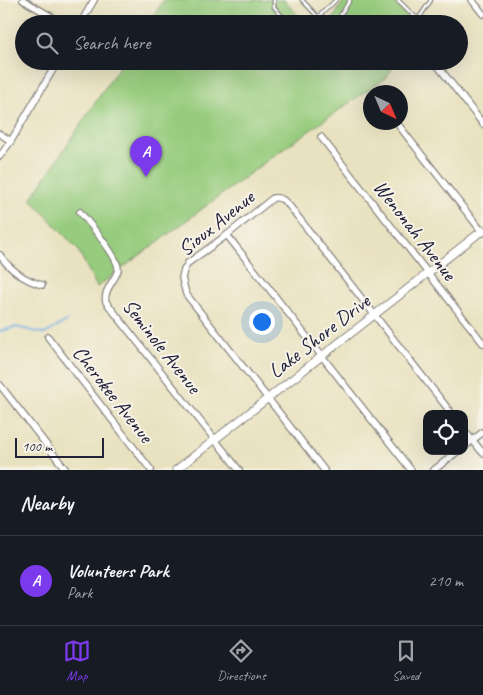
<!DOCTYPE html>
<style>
:root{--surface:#171b24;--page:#242831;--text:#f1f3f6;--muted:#9ea1a6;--line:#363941;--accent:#7c3aed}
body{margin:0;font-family:Caveat,sans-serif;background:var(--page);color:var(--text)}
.controls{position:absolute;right:15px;bottom:15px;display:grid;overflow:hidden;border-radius:10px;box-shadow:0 5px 20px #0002}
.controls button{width:45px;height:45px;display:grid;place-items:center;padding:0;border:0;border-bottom:1px solid var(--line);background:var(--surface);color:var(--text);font:25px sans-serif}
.compass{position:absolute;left:363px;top:85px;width:45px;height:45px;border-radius:50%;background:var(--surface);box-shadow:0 5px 20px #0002;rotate:136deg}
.scale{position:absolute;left:15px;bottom:12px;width:89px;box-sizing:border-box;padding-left:5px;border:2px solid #22223b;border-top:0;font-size:14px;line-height:18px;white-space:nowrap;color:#22223b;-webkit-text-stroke:4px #f7f3e8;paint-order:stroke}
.you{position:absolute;left:261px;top:321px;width:18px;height:18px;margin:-12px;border:4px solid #fff;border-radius:50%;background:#1a73e8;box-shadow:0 0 0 8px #1a73e833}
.badge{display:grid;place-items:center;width:32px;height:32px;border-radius:50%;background:var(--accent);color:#fff;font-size:16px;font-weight:700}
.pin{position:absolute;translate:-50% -41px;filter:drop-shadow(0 1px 2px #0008)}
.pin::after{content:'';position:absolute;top:26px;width:18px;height:15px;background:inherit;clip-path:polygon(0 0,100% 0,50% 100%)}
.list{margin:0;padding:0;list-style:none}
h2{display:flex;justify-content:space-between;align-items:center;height:65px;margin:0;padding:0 20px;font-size:21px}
h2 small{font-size:16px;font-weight:400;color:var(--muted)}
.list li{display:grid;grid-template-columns:32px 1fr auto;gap:15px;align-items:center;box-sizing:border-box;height:90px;padding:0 20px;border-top:1px solid var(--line)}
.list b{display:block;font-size:19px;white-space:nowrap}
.list p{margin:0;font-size:16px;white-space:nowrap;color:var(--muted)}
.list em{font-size:16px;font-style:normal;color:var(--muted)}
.icon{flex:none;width:28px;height:28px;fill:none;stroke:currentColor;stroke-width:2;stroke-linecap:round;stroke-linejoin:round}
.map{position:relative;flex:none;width:483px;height:470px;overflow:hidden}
.search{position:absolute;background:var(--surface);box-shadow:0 5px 20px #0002;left:15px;right:15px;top:15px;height:55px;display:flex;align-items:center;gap:12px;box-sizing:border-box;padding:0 18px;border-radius:28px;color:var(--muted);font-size:19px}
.sheet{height:155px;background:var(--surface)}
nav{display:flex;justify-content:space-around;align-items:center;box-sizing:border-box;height:70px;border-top:1px solid var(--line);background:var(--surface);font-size:14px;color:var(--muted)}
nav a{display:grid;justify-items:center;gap:2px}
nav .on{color:var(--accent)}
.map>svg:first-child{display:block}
</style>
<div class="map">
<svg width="483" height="470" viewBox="0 0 483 470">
<rect width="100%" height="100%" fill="#f7f3e8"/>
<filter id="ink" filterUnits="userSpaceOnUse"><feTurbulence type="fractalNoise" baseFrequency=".02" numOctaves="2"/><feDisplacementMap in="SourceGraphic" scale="10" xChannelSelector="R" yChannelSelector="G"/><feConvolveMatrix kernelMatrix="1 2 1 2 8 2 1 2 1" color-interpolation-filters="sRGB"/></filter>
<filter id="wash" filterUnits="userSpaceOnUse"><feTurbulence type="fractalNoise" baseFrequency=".0096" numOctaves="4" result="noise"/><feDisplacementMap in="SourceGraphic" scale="20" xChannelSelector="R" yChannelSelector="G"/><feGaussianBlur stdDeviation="1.12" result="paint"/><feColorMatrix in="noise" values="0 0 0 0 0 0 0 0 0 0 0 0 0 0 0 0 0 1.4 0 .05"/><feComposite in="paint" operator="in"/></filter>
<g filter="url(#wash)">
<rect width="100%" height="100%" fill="#e9e2c0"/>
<g fill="#97cc7e" stroke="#5c775c">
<polygon points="164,0 284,0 306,24 148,24"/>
<polygon points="344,0 392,0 413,24 330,24"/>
<polygon points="123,61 397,61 386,78 359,96 276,154 97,287 78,250 31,199"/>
</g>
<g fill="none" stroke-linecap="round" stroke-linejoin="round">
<polyline stroke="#6fafe2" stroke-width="2" points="0,331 16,327 45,334 68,320"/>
</g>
</g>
<g filter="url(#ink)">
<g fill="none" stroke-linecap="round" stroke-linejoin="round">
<g stroke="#86827e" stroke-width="5">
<g id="service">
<polyline points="274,0 274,7 289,24"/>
<polyline points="302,0 318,17 336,0"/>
<polyline points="398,0 414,16 419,18 431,0"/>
<polyline points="335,24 350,0"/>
</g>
</g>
<g stroke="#86827e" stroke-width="8">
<g id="minor">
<polyline points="23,0 64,24"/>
<polyline points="472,0 483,14"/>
<polyline points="80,24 94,0"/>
<polyline points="434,61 483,124"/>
<polyline points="396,122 483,233"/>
<polyline points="0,134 11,141"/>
<polyline points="321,137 483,343"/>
<polyline points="0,156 11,141 58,61"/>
<path d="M80 212C88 222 120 258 118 270 115 281 103 290 106 302L239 470"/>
<polyline points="227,235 411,470"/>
<path d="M0 255C10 270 25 280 42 285"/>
<polyline points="48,337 151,470"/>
<polyline points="0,385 66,470"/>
<polyline points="464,430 483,453"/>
<polyline points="464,447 483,432"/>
<path d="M324 470 186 294 182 278 184 270 188 263 227 235 273 198C282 197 285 201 291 208L452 414"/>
<polyline points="434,470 458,451"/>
</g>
</g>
<g stroke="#86827e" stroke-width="9">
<polyline id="tertiary" points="176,470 483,230"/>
</g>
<use href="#service" stroke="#fff" stroke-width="2.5"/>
<use href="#minor" stroke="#fff" stroke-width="5.5"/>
<use href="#tertiary" stroke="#fff" stroke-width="7"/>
</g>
</g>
<g text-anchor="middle" stroke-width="4" stroke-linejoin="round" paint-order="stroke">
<g font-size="21" fill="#22223b" stroke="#f7f3e8">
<text transform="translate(216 223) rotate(-39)" y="7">Sioux Avenue</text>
<text transform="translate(415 230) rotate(52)" y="7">Wenonah Avenue</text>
<text transform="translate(319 336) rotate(-38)" y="7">Lake Shore Drive</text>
<text transform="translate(162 346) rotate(52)" y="7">Seminole Avenue</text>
<text transform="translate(113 394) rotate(52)" y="7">Cherokee Avenue</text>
</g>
</g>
</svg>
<div class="controls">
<button><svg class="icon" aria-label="locate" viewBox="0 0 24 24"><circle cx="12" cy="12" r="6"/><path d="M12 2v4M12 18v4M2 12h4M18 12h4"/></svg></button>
</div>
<svg class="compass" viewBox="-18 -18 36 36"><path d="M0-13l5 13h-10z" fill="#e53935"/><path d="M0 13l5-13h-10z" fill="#9ea1a6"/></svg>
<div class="scale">100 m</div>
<div class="you"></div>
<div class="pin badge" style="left:146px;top:177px">A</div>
<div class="search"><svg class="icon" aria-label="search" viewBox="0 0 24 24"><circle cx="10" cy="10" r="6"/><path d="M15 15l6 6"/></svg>Search here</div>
</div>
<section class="sheet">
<h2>Nearby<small></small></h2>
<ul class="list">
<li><span class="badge">A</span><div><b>Volunteers Park</b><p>Park</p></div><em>210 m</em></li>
</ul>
</section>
<nav>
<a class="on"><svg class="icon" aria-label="map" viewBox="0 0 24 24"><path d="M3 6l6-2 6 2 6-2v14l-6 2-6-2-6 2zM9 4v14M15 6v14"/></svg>Map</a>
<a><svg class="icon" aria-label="directions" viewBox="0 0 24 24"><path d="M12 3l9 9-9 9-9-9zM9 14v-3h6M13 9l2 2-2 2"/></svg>Directions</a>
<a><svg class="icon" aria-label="saved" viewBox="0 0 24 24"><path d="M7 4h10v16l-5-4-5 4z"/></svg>Saved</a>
</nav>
